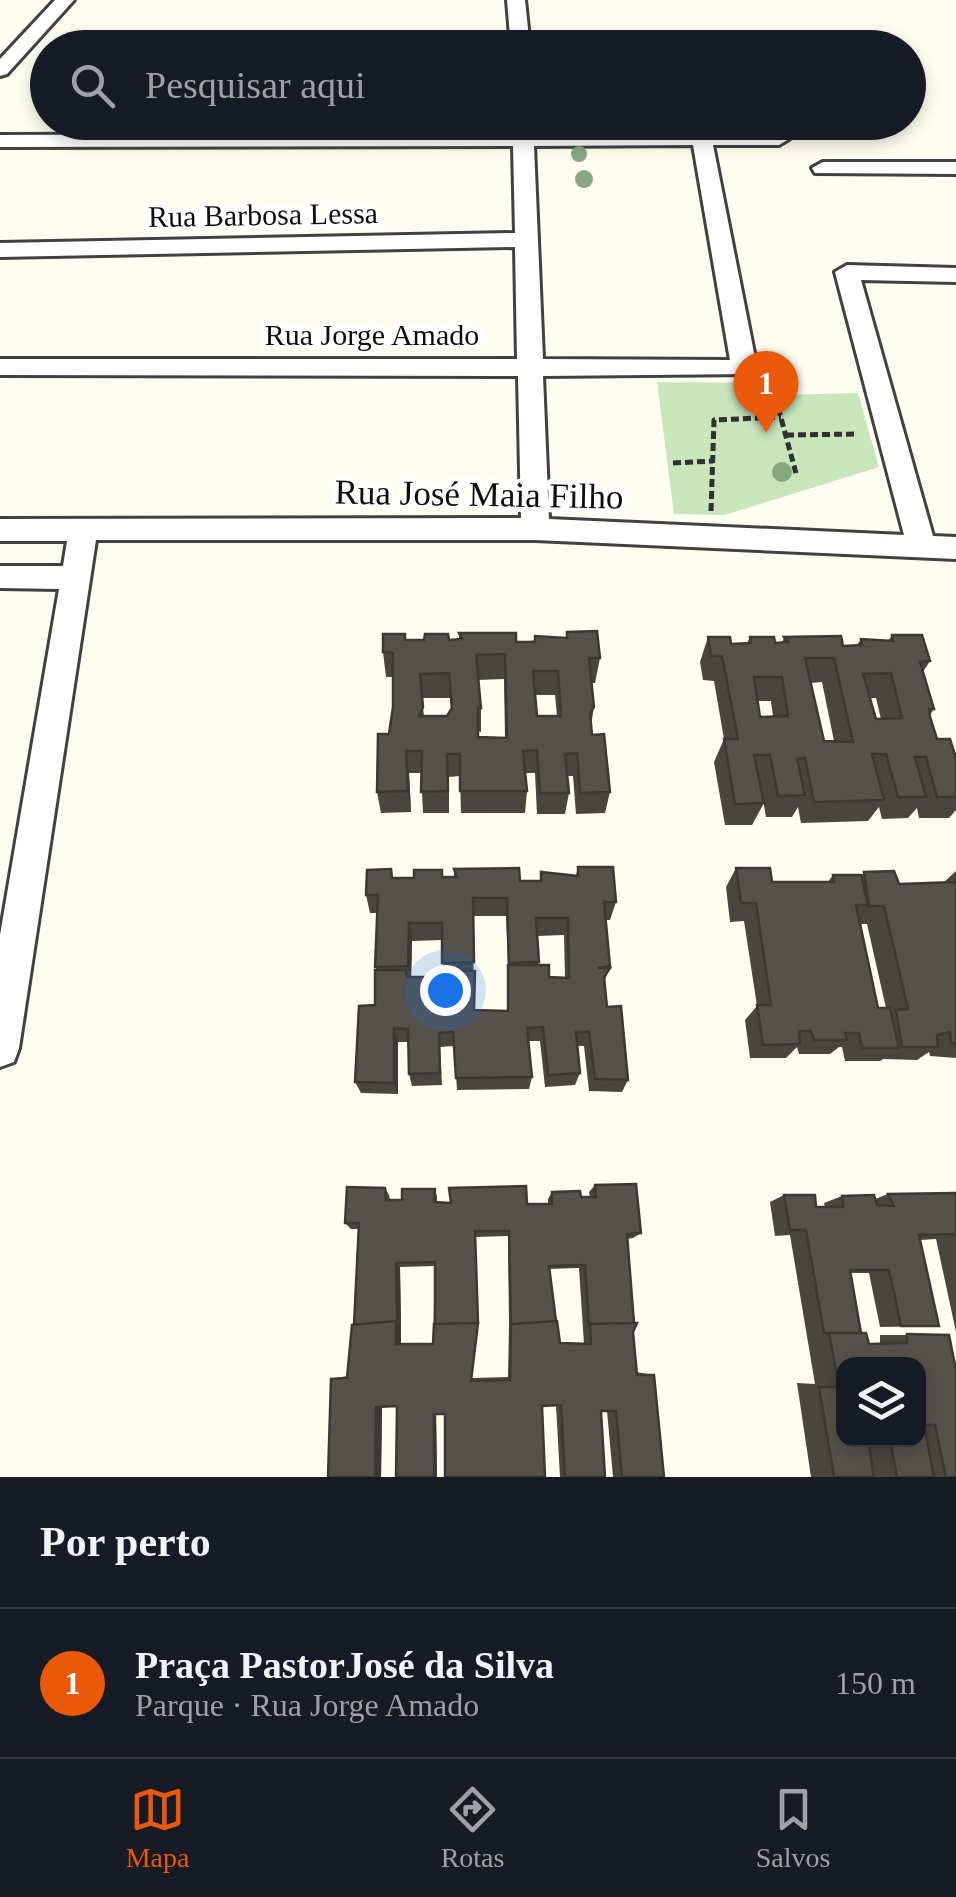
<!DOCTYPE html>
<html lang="pt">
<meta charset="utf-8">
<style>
:root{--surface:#171b24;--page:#242831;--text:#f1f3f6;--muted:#9ea1a6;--line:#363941;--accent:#ea580c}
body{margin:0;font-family:"Times New Roman",serif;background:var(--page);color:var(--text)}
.controls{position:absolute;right:30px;bottom:30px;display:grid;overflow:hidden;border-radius:20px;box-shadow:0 5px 15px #0003}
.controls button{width:90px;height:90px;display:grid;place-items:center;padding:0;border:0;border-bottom:2px solid var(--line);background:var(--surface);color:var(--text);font:50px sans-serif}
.you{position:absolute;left:445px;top:990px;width:35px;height:35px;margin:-25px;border:8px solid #fff;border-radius:50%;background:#1a73e8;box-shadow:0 0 0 15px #1a73e833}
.badge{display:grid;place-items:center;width:65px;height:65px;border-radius:50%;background:var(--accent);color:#fff;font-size:32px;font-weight:700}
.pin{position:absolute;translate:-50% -82px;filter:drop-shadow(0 2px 5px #0008)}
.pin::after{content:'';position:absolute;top:52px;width:35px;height:30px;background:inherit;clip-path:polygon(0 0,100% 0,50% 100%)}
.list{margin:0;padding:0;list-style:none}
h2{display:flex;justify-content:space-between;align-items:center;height:130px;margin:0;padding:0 40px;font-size:42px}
h2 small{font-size:32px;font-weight:400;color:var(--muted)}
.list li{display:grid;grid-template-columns:65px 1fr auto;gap:30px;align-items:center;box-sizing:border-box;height:150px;padding:0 40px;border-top:2px solid var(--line)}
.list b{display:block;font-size:38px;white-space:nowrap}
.list p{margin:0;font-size:32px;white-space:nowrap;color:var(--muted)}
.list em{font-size:32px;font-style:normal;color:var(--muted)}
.icon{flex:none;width:55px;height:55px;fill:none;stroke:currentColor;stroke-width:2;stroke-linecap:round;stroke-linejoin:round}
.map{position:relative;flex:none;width:956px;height:1477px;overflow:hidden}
.search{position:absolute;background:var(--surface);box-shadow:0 5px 15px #0003;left:30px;right:30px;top:30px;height:110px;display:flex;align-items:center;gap:25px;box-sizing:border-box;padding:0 35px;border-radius:55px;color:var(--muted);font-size:38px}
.sheet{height:280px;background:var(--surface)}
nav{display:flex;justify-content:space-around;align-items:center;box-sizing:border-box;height:140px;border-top:2px solid var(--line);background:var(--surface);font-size:28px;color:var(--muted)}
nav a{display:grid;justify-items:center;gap:5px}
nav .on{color:var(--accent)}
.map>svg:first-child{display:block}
</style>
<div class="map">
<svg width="956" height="1477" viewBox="0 0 956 1477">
<rect width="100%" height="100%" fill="#fdfef0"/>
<polygon fill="#c8e5bc" points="657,382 776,383 779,395 858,393 879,467 725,515 674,514"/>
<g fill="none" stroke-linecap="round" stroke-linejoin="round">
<g stroke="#414141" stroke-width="6">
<g id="minor">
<polygon points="55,0 74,0 7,74 0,76 0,59"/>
<polygon points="507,0 525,0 530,48 511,48"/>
<path d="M513 122H533L534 133H779L789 139 779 145H713L757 368 753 374 543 376 549 519 904 535 835 272 847 265 956 268V282L861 280 933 536 956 537V559L535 540H96L19 1048 14 1062 0 1067V935L59 589 0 588V566H63L67 541H0V519L521 518 518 376 0 375V359H517L515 247 0 257V243L515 233 513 146 0 147V135L513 133ZM693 145 730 360 543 359 534 146Z"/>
<polygon points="823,162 956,162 956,174 815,173 812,168"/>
</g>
</g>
<g stroke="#303030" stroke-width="5" stroke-dasharray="8 4" stroke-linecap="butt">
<polyline points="775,396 797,477"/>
<polyline points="786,435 858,434"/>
<polyline points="673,463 713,461"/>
<polyline points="711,511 714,420 781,417"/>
</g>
<use href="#minor" fill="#fff" fill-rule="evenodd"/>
</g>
<g fill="#86a780">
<circle cx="579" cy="154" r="8"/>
<circle cx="584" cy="179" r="9"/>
<circle cx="782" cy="472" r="10"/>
</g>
<g fill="#494640" fill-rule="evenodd">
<path d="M567 632 600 658 595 683H592L594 707 591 725 592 735 610 792 605 813 576 814 573 776H567L569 793 565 814H537L535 773H525L527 791 525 813H461L460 776 449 777V813H423L421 773H409L411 812 381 813 377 792 389 734 393 707V677H386L383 652 405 634 406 640 459 639V633L516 642 566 638ZM504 679 505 738 478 737V731L481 732V708L478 680ZM535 695H555L557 716H537ZM422 698H450L451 710 447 716H424Z"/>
<path d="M892 635 930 661 923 672 934 709 930 715 937 739 956 758V810L949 818H919L917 808 908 818 882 819 879 807 868 821 801 823 798 807 792 817H766L759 777 764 803 752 825H725L714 762 724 739 714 681 703 680 700 662 708 637 731 644 747 643 750 637 782 643 784 637 843 646 857 645 861 639 888 641ZM822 682 834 741H824L811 683ZM870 698H876L881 719H876ZM758 701H771L773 717H760Z"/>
<path d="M578 867 616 902 610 920H606L610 966 604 983 607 1007 628 1080 622 1092 589 1091 584 1046H577L580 1073 575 1085 545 1087 540 1041H528L532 1077 529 1089 457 1090 454 1046 440 1047 442 1085 412 1086 409 1074V1042H398V1094L361 1093 355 1082 375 1005 376 970 377 913H370L366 895 393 878 454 877V869L520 881H540L541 872 576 876ZM473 916H506L508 970 507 1011 474 1010ZM564 935 565 978 549 977 538 965 537 936ZM442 940 443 971 439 977H411L412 941Z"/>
<path d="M736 868 772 882H828L833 875 861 876 864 872 899 884 944 882 956 871V1058L930 1056 929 1052 917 1060 883 1059 880 1061H845L842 1047H839L830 1054H799L797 1047 786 1058H750L745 1020 757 1006 744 921 730 922 726 887ZM860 924H867L886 1008H878Z"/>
<path d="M595 1185 641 1233 633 1238 627 1239 636 1372 654 1375 664 1477H613L607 1411H601L605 1477H560L556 1405 436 1414 437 1477H396L397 1406 382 1407 381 1477 331 1379 347 1376 354 1325 359 1229H351L345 1223 385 1188 389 1195 390 1200H402L435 1189 437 1196V1202L527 1204H548V1199L552 1192 581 1197H590L589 1192ZM508 1236 509 1325 508 1377 472 1378 475 1237ZM435 1266 433 1344H401L400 1267ZM579 1268 584 1344 560 1343 549 1269Z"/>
<path d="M956 1193V1332L936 1239 920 1240 939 1326 880 1327 869 1273H851L861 1333 869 1343H880V1335H949L956 1477H811L797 1383 815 1384 790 1235 775 1236 770 1202 784 1195 816 1207H825L824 1203 842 1196 875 1199 888 1194ZM844 1364 918 1440H844Z"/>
</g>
<g fill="#3c3934">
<polygon points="406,751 409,773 411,812 408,791"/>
<polygon points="409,923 412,941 411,982 408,966"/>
<polygon points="394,1028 398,1042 398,1094 394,1083"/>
<polygon points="396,1263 400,1267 401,1322 397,1321"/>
<polygon points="396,1321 401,1322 401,1344 396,1344"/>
<polygon points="382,1402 381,1477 375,1477 376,1407"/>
<polygon points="436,1409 437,1477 434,1477 434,1414"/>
</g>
<g fill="#55514b" stroke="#3c3934" stroke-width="2.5" fill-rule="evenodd">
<path d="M597 631 600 658H589L594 707 590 713 592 735 604 734 610 792 580 793 577 753 565 754 569 793H540L537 750 523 751 527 791H460V754H447L448 791 421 792 422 751H406L408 791 377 792 378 734H389L393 707V653L383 652V634H405V640H424L425 634H448L449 640 462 639 459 633H516V642H535V636L567 638V632ZM505 654 507 738 478 737V708H481L476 655ZM533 671H558L561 716H537ZM449 673 452 708 447 716H419L423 707 420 674Z"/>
<path d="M892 635H922L930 661 920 662 934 709H929L930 717 937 739H950L956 758V797H937L926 757H915L926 797H898L886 754H872L884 800 814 802 805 758 797 759 805 795 778 796 770 755H754L764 803 735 804 724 739H738L722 656H711L708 637H730L731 644 751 643 750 637H774L775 643 788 642 784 637 841 636 843 646 862 645 861 639 893 641ZM805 658H834L853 742 824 741ZM891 673 902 718 876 719 863 674ZM754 677H782L788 716 760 717Z"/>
<polygon points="578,867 613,867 616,902 604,902 610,966 598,968 610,968 604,977 607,1007 621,1006 628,1080 595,1079 589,1032 576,1032 580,1073 548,1075 543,1027 527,1028 532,1077 456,1078 453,1032 439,1033 440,1073 409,1074 408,1029 394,1028 394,1083 355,1082 359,1006 375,1005 375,970 406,970 407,977 439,977 440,971 475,971 474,1010 508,1011 508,965 549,965 549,977 569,978 568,918 536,918 539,962 509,963 507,898 473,898 474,962 442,963 442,923 409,923 408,966 375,967 378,895 366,895 367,870 391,869 392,878 414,878 414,870 442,870 442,877 457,877 454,869 519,868 520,881 541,881 541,872 578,876"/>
<polygon points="736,868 770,868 772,882 834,882 833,875 861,875 868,905 856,905 878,1008 890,1008 899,1048 862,1048 859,1033 845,1033 847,1040 814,1040 811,1031 799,1031 800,1044 763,1045 757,1005 771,1005 756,903 741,903"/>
<polygon points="894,871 899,884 956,882 956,1044 951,1043 950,1032 937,1035 938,1047 902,1047 896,1010 908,1009 884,906 869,906 864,872"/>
<polygon points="636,1184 641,1233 627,1234 634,1323 589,1324 585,1265 549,1266 556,1321 511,1325 509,1231 475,1231 478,1323 435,1324 435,1262 396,1263 397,1321 354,1325 359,1223 345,1223 347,1187 385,1188 386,1200 402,1200 402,1189 435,1189 434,1202 451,1203 449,1188 526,1186 527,1204 552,1204 552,1192 580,1191 581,1197 596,1197 595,1185"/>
<polygon points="956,1193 956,1234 919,1235 939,1326 901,1326 889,1270 850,1270 861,1333 824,1333 806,1230 790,1230 784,1195 815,1195 816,1207 843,1207 842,1196 874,1195 877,1205 894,1206 888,1194"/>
<polygon points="396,1321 396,1344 433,1344 434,1324 478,1323 471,1381 510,1380 511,1324 557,1321 560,1343 591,1344 590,1324 637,1323 633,1332 637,1375 654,1375 664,1477 622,1477 616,1411 601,1411 605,1477 565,1477 561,1405 542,1406 545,1477 445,1477 445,1414 434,1414 434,1477 396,1477 397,1406 376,1407 375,1477 328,1477 331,1379 347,1378 352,1325"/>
<polygon points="829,1333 866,1333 869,1344 907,1343 907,1334 949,1335 956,1370 956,1477 946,1477 935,1425 924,1425 934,1477 897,1477 890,1440 918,1440 918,1364 844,1364 844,1440 868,1440 874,1477 834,1477 819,1387 839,1387"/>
</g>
<g text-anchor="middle" stroke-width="10" stroke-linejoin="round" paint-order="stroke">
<g font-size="30" fill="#0e0e0e" stroke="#fff">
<text transform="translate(263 215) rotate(-1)" y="10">Rua Barbosa Lessa</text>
<text x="372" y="345">Rua Jorge Amado</text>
</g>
<g font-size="35" fill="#0e0e0e" stroke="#fff">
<text transform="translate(479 494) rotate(1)" y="12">Rua José Maia Filho</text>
</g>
</g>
</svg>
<div class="controls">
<button><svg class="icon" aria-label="layers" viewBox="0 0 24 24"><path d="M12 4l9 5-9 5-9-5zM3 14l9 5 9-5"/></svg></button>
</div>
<div class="you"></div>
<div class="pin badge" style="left:766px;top:433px">1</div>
<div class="search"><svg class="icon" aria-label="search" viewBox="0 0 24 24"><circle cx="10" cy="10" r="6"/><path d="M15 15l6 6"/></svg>Pesquisar aqui</div>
</div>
<section class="sheet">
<h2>Por perto<small></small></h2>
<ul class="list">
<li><span class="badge">1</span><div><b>Praça PastorJosé da Silva</b><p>Parque · Rua Jorge Amado</p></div><em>150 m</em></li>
</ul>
</section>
<nav>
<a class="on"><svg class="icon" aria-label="map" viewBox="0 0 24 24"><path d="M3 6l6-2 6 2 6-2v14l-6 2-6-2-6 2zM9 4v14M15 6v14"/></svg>Mapa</a>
<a><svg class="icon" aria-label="directions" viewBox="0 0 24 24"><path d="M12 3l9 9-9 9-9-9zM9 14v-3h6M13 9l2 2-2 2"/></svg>Rotas</a>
<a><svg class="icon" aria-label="saved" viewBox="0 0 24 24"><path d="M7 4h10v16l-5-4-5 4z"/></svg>Salvos</a>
</nav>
